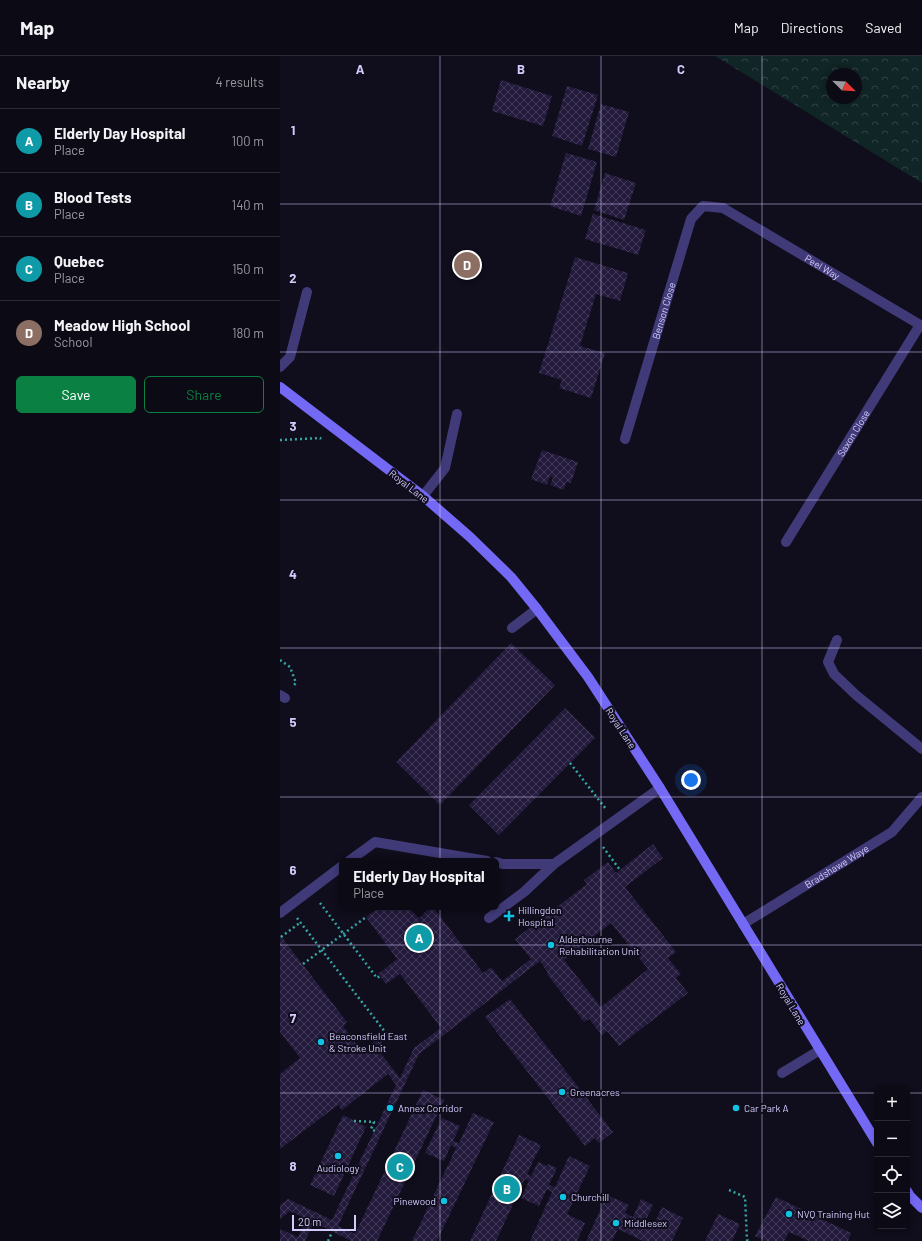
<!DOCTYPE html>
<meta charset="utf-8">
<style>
:root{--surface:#0c0a15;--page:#15131e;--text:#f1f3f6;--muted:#9a9aa0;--line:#2c2b34;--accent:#0b8043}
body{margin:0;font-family:Barlow,sans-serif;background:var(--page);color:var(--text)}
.controls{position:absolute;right:12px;bottom:12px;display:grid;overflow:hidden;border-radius:6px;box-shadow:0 2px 6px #0003}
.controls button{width:36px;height:36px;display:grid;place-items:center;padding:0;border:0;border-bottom:1px solid var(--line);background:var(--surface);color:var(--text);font:20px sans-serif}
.compass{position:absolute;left:546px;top:12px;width:36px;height:36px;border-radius:50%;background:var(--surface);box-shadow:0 2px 6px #0003;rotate:114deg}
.scale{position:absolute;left:12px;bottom:10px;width:64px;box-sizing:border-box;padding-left:4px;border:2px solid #d3cbfb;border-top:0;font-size:11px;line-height:14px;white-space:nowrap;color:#d3cbfb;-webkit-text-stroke:3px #100d1c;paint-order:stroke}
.you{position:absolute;left:411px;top:724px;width:14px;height:14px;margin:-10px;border:3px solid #fff;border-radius:50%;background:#1a73e8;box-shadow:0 0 0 6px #1a73e833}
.badge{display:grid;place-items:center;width:26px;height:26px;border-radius:50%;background:var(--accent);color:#fff;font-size:13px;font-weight:700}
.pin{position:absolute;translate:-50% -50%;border:2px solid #fff;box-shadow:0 1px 4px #0006}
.popup{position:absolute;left:59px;top:802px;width:160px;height:52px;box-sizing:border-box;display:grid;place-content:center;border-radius:6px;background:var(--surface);filter:drop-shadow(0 1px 3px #0005);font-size:13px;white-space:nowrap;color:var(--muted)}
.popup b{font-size:15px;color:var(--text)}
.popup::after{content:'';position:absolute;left:50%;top:100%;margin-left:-8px;border:8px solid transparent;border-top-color:var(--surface)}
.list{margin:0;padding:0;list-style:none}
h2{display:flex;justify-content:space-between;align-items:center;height:52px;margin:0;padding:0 16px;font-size:17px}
h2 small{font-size:13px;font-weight:400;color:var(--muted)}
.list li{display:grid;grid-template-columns:26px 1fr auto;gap:12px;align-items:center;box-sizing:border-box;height:64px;padding:0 16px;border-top:1px solid var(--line)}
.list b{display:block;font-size:15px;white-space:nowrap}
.list p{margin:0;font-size:13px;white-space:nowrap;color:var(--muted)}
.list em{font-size:13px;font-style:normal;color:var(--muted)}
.actions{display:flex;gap:8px;padding:12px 16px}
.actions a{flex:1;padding:9px 0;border:1px solid var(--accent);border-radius:6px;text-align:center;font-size:14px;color:var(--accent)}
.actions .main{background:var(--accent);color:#fff}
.icon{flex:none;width:22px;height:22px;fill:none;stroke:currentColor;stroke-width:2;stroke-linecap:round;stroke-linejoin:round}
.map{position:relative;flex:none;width:642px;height:1185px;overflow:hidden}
header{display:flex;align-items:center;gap:24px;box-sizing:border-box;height:56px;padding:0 20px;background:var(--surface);border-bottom:1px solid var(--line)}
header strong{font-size:19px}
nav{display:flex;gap:22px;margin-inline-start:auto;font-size:14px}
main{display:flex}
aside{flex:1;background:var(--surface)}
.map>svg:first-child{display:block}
</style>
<header>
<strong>Map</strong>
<nav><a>Map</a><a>Directions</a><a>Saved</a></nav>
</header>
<main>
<aside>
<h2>Nearby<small>4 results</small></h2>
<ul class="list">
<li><span class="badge" style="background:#0f9aa8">A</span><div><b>Elderly Day Hospital</b><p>Place</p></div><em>100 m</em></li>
<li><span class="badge" style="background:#0f9aa8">B</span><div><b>Blood Tests</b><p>Place</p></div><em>140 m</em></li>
<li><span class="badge" style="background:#0f9aa8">C</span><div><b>Quebec</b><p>Place</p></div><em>150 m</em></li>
<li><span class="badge" style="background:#8d6e63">D</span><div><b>Meadow High School</b><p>School</p></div><em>180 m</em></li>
</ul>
<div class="actions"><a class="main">Save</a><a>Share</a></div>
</aside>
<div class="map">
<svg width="642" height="1185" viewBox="0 0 642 1185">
<defs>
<pattern id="park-crowns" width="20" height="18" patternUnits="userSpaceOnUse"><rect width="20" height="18" fill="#102525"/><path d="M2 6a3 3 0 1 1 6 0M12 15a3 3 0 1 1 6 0" fill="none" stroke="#324346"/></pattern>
<pattern id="building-cross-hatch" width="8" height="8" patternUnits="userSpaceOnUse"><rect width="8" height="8" fill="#231a3c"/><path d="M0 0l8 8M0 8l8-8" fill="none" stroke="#423a59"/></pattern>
</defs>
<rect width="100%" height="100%" fill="#100d1c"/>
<path fill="url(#park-crowns)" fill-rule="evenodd" d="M435 0H642V127ZM552 18H576V42H552Z"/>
<g fill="url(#building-cross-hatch)" fill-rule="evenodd">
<polygon points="221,24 272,40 263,70 212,55"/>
<polygon points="287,30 318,39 302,90 272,80"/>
<polygon points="321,48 349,56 336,101 308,93"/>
<polygon points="286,97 317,106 301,160 270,150"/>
<polygon points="325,117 356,127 344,164 314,154"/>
<polygon points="313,158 366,174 358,199 305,183"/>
<polygon points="295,201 348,217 340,245 316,238 300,290 325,297 311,342 279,332 282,324 259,317"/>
<polygon points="262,394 298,406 291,427 286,426 284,434 270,429 273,422 270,420 267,429 251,423"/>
<polygon points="231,587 275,629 160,749 116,706"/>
<polygon points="285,652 315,682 219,779 189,749"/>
<path d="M373 788 383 802 345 831 396 896 388 902 401 918 396 922 408 937 339 990 327 975 322 979 309 963 304 966 267 918 268 917 260 905 139 998 58 1170 75 1178 143 1034 164 1044 97 1185H71L34 1166 25 1185H0V1173L18 1181 26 1163 10 1155 0 1163V1149L8 1143 52 1164 116 1029 108 1018 62 1054 58 1049 0 1093V1018L20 1002 0 976V879L67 966 63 970 82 995 98 983 104 991 99 995 120 1022 134 992 161 972 120 918 106 928 98 918 117 903 86 861 100 851H153L203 917 211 911 222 925 251 903 235 883 307 828 304 824 328 806 336 817ZM331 867 368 913 321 951 284 904Z"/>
<polygon points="230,943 333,1076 319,1087 315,1082 305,1090 205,961"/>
<polygon points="193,1057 214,1066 157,1185 132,1185 176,1092 171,1089 164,1105 145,1097 153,1080 162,1062 180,1070 173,1085 179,1087"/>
<polygon points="63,1059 86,1071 54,1140 30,1129"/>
<polygon points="239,1079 261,1089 247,1118 251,1120 258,1106 267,1110 268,1108 277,1112 269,1129 275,1131 289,1100 310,1110 287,1158 305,1167 297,1185 278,1185 276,1184 275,1185 250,1185 272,1136 267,1133 259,1150 241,1142 249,1125 245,1123 216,1185 190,1185"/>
<polygon points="327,1139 349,1149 345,1157 353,1161 361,1143 373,1149 365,1166 373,1170 382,1151 403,1162 392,1185 363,1185 338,1173 332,1185 306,1185"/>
<polygon points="496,1141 571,1177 568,1185 529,1185 509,1176 504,1185 486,1185 475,1180"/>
<polygon points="438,1158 460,1168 452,1185 425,1185"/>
</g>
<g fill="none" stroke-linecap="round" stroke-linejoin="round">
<g stroke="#35a6a5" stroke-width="2.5" stroke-dasharray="2 3" stroke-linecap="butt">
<polyline points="0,384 40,382 41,383"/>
<polyline points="0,604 10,611 16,627 13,630"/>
<polyline points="290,707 326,753"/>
<polyline points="323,791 340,814"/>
<polyline points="40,847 97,922 100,920"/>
<polyline points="17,862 109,981 101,987"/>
<polyline points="1,881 21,866"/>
<polyline points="23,908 86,861"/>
<polyline points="74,1065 94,1066 91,1073 95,1075"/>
<polyline points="449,1134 465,1141 467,1184 469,1185"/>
<polyline points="48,1185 52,1176"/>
</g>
<g stroke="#403b78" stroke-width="10">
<polyline points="0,311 10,301 27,236"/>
<polyline points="143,440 165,412 177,358"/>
<polyline points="232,572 257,553"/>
<polyline points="557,584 548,606 554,618 576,639 642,693"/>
<polyline points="69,805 95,786 207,805"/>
<polyline points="216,806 223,808 274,808 380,732"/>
<polyline points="0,857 62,810"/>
<polyline points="209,862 244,836 274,808"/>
<polyline points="502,1017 540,994"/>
</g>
<g stroke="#403b78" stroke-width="10">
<path id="s1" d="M345 383 411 163 423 150 443 152 642 270"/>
<path id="s2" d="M506 486 640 269"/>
<polyline points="0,639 5,642"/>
<path id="s3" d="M463 868 612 776 642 741"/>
</g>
<g stroke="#7469f4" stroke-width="10">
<polyline points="0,331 143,440 190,481 231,521 257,553 308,621 380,732 597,1087"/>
<polyline points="627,1135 630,1140 642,1152"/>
</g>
</g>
<path fill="none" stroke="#d3cbfb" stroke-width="1" stroke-opacity="0.55" d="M160 0V1185M321 0V1185M482 0V1185M0 148H642M0 296H642M0 444H642M0 592H642M0 741H642M0 889H642M0 1037H597M627 1037H642"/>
<g fill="#10c3e3" stroke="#100d1c" stroke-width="1.5">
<path d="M227 854h4v4h4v4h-4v4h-4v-4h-4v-4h4z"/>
<circle cx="271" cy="889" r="4"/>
<circle cx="41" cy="986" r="4"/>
<circle cx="282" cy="1036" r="4"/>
<circle cx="110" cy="1052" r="4"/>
<circle cx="456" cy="1052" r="4"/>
<circle cx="58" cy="1100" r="4"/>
<circle cx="283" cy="1141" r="4"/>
<circle cx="164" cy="1145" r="4"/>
<circle cx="509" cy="1158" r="4"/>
<circle cx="336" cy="1167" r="4"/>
</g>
<g text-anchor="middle" stroke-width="4" stroke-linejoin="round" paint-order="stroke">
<g font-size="10" fill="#d3cbfb" stroke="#100d1c">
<text dy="4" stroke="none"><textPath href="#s1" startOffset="383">Peel Way</textPath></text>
<text dy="4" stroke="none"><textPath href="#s1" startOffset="134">Benson Close</textPath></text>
<text dy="4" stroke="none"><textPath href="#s2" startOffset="128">Saxon Close</textPath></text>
<text transform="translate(129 430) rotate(38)" y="4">Royal Lane</text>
<text transform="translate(341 672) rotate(57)" y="4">Royal Lane</text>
<text dy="4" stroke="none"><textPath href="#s3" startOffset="110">Bradshawe Waye</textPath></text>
<text transform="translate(511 948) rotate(59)" y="4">Royal Lane</text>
</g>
<g font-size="10" fill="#d3cbfb" stroke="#100d1c" text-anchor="start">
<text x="238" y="858">Hillingdon<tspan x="238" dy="12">Hospital</tspan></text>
<text x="279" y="887">Alderbourne<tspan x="279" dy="12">Rehabilitation Unit</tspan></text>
<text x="49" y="984">Beaconsfield East<tspan x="49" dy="12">&amp; Stroke Unit</tspan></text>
<text x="290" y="1040">Greenacres</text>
<text x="118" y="1056">Annex Corridor</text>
<text x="464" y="1056">Car Park A</text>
<text x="58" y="1116" text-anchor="middle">Audiology</text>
<text x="291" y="1145">Churchill</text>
<text x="156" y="1149" text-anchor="end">Pinewood</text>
<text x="517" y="1162">NVQ Training Hut</text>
<text x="344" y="1171">Middlesex</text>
</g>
</g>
<g font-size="13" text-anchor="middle" font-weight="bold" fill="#d3cbfb" stroke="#100d1c" stroke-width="4" stroke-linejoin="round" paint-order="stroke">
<text x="80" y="18">A</text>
<text x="241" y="18">B</text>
<text x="401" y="18">C</text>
<text x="13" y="79">1</text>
<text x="13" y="227">2</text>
<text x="13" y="375">3</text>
<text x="13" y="523">4</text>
<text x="13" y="671">5</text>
<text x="13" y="819">6</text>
<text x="13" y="967">7</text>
<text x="13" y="1115">8</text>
</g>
</svg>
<div class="controls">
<button>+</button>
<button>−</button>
<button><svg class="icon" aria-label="locate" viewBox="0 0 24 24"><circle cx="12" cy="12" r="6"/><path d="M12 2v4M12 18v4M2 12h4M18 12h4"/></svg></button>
<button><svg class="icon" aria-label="layers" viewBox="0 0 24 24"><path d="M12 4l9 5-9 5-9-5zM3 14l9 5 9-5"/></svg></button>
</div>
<svg class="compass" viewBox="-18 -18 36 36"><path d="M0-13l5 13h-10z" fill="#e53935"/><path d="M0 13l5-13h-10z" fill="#9a9aa0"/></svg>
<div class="scale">20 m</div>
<div class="you"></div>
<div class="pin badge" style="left:139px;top:882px;background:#0f9aa8">A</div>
<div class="popup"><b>Elderly Day Hospital</b>Place</div>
<div class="pin badge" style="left:227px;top:1133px;background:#0f9aa8">B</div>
<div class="pin badge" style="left:120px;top:1111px;background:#0f9aa8">C</div>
<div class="pin badge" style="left:187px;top:209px;background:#8d6e63">D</div>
</div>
</main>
